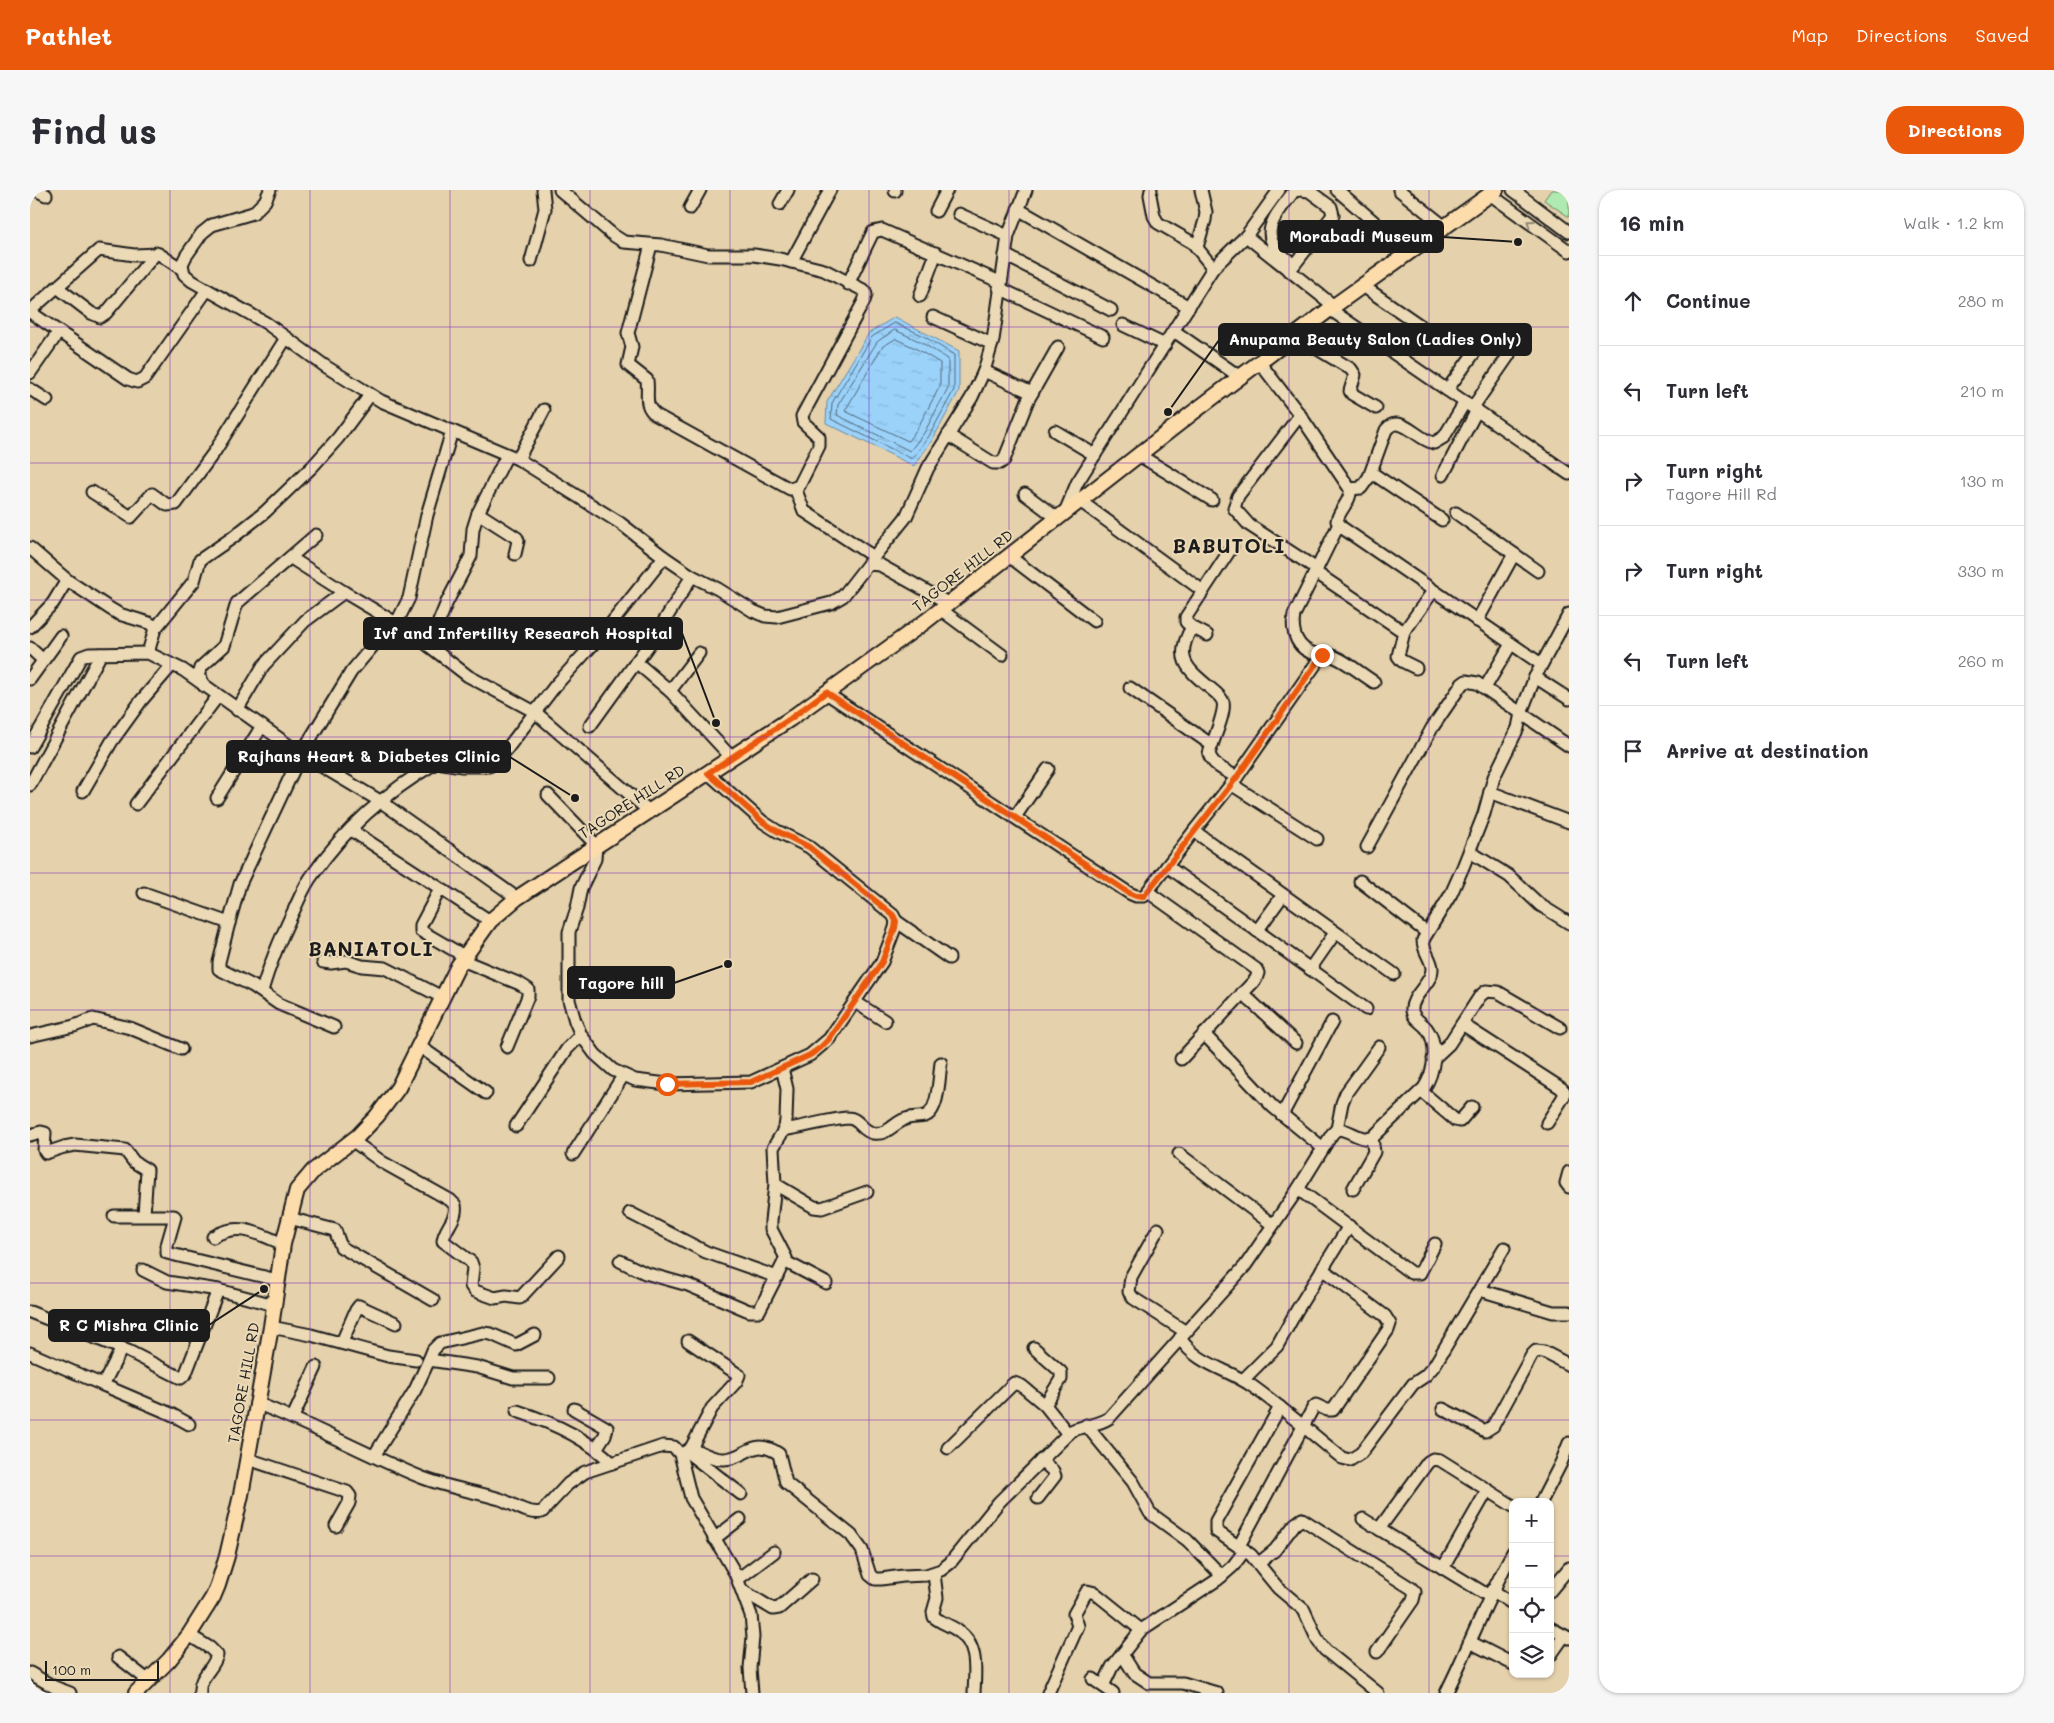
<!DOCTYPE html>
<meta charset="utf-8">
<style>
:root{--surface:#fff;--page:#f7f7f7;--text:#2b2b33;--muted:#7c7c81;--line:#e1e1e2;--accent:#ea580c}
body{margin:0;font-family:Mali,sans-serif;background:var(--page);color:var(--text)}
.controls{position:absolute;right:15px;bottom:15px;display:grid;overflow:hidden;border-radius:10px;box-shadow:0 1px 4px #0004}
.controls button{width:45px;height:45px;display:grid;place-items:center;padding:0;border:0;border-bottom:1px solid var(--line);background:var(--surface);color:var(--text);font:25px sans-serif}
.scale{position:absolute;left:15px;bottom:12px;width:114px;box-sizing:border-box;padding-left:5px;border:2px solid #1c1c1c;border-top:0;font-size:14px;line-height:18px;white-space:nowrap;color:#1c1c1c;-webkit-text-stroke:4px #ecdab7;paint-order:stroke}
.stop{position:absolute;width:15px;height:15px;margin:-11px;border:4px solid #ea580c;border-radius:50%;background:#fff}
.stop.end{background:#ea580c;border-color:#fff;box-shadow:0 1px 5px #0008}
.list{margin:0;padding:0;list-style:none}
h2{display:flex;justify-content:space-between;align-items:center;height:65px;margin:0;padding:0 20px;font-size:21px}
h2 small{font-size:16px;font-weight:400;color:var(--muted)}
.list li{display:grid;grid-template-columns:32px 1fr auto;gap:15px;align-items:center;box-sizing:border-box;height:90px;padding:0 20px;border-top:1px solid var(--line)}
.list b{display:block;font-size:19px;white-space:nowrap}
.list p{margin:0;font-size:16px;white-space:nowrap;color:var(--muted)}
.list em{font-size:16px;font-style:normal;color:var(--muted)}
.icon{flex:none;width:28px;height:28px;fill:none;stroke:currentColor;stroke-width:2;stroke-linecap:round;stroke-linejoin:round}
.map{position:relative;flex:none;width:1539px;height:1503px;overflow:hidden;border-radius:20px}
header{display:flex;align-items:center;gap:30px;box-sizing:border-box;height:70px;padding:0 25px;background:var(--accent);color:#fff}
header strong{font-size:24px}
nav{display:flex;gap:28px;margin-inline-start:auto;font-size:18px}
.intro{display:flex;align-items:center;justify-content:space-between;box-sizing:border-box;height:120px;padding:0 30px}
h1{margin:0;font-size:35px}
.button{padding:12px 22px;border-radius:20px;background:var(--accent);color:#fff;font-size:18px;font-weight:700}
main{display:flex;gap:30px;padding:0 30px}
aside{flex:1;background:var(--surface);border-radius:20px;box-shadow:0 1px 4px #0004}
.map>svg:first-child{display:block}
</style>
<header>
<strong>Pathlet</strong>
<nav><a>Map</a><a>Directions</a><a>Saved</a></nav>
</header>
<div class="intro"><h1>Find us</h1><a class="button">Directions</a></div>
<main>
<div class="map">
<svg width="1539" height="1503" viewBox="0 0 1539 1503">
<defs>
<pattern id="water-ripples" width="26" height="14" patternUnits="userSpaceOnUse" patternTransform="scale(1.25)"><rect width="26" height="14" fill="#9bd2fa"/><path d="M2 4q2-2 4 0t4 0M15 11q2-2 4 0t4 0" fill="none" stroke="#85b4d6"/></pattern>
</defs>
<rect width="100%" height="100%" fill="#e5d1ac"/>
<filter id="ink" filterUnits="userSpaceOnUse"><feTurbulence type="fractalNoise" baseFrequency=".02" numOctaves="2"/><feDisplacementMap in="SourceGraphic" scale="10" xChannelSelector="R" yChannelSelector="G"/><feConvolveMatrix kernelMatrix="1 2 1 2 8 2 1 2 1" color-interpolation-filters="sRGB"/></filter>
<g filter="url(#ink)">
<polygon fill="#afeab0" stroke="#668366" points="1521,0 1539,0 1539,27 1514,10"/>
<polygon fill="url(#water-ripples)" stroke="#6889a1" points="865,127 929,161 929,201 903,249 884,276 796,233 797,212 839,143"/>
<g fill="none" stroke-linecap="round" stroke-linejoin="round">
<g stroke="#4f6575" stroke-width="1">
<polygon points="865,133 892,145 924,165 924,200 899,246 882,269 801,229 802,213 842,147"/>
<polygon points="865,140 889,151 918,169 918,198 894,243 880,261 807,225 808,215 847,152"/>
<polygon points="866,149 885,158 910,173 910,196 887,239 878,251 815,221 852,157"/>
</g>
<g stroke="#1c1c1c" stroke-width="15">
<g id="minor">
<polyline points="6,0 16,5"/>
<polyline points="240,0 235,11 223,23 182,35 172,43 156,66 152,74 154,84 162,91 236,133 295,176 351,211 488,269 590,333 634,367 662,386 688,399 723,421 735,426 747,427 801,413 813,406 838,374 850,375 918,413"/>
<path d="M530 0 583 45 594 52 631 55 678 65H724L750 69 794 80 835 101 836 105 834 111 772 226 773 232 789 247V256L769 296 760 299 626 225C613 215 619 205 617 190L598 175 602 157 598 143 621 55"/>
<polyline points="1121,0 1120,5 1124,26 1128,33 1163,53 1183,78 1216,46"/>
<polyline points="1249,0 1216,46 1304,116"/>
<polyline points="1307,0 1379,62"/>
<polyline points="1369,0 1414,36"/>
<polyline points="1483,0 1539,42"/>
<polyline points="865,1 865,0"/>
<polyline points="1461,5 1539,61"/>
<polyline points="750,14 758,0"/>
<polyline points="660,18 670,0"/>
<polyline points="988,19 1159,117"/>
<polyline points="906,21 917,0"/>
<polyline points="929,24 978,46"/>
<polyline points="1167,57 1175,30 1176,22 1171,0"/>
<polyline points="975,65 1081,120"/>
<path d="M1258 70C1225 45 1244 28 1264 1L1269 0"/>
<polyline points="501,71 515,19 513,0"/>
<polyline points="761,72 800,0"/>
<polyline points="1264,75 1303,25 1301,17 1279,1 1270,0"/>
<polyline points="818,94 843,42 852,40 970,92"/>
<polyline points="1333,96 1398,141"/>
<polyline points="27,97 61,123 70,127 76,123 126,63"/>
<polyline points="969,98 1073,147"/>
<polyline points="890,106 906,63"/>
<polyline points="1301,120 1539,284"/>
<polyline points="0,121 69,60 104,65 129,64 152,79"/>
<polyline points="0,122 98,189 107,192 115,188 177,100"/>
<polyline points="903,127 962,154"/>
<polyline points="1093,135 1135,155"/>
<polyline points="1144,141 1210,187"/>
<polyline points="1266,146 1321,179 1325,185 1320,201 1322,204 1346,218"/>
<path d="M1230 173 1270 225 1320 299C1322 311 1309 319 1307 331L1311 337 1511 474"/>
<polyline points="954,181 1002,203"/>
<polyline points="0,183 28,143"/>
<polyline points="0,199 17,210"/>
<path d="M1417 200 1455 148C1464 142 1475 148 1481 157L1479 165 1443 217"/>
<polyline points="1270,225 1208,306 1204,318 1219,335 1287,379"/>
<polyline points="1025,241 1065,265"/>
<polyline points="918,245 963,273 970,273 974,270 998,210 1028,157"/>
<polyline points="1109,265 1182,310"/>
<polyline points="488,269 514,220"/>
<polyline points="1413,285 1447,220"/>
<path d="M1339 287 1356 240C1370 222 1387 250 1404 253L1414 247 1435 212"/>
<polyline points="765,298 774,321 844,367"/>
<polyline points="1320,299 1331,298 1339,287 1345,285 1412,330"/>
<polyline points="62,302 101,327 122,304 137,315 146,314 185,261 256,148"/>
<polyline points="995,304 1027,328"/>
<polyline points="1050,311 1173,401"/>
<polyline points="1035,322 1047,293 1183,78"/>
<polyline points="448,323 487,348 488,351 485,364"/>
<polyline points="1426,323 1508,381"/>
<path d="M1309 334 1264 425C1261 442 1267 460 1286 464 1292 465 1298 464 1305 467 1319 473 1331 484 1344 492"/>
<polyline points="0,358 37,390 79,418 89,424 119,433 124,436 124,442 118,463"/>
<polyline points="979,366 1064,431"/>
<polyline points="261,368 314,402"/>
<polyline points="838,374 876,327 898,278 942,207 954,181 963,150 978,46 996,0"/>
<polyline points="1285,382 1374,442 1403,401"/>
<polyline points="910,419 972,465"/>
<polyline points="1447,431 1484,364"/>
<polyline points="366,434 379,408 397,325 422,241"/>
<polyline points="0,437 23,413 37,390"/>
<path d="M1162 437C1144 468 1156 478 1180 498 1185 502 1191 506 1193 512 1196 523 1182 552 1179 564 1183 576 1196 581 1207 587"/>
<polyline points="125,439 164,391 170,370 202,348 235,322 282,277 308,248 340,205"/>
<polyline points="1374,442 1368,466 1372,471 1386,478"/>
<polyline points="1177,445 1162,437 1156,432 1156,427 1202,357"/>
<polyline points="399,456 417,412 441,366 443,339 448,323 477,265"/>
<polyline points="0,458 13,470"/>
<polyline points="606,472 640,501 701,567"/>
<polyline points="1505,487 1539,509"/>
<polyline points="0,489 31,446"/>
<polyline points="174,496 169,484 170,478 194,456 207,413 286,345"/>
<polyline points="1100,498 1182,555"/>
<polyline points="1455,498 1481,454"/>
<polyline points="640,501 669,463"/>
<polyline points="796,503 1099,703 1106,706 1114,706 1164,641 1364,784"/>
<polyline points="207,520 233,476 275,431 314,402 381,442 438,486 505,522 619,621"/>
<polyline points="560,536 625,446 662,386"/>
<polyline points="0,557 51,467 59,464 118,463 153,480 271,564 350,611 487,708"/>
<polyline points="1201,594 1287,649"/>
<polyline points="0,595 71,464"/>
<polyline points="53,601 82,551 111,511 142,475"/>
<polyline points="1460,602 1539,632"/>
<polyline points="518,605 566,655 565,669 551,698 547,718 539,742 539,810 545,831 551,845 565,864 583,880 605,890 637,894 721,892 780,865 799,849 852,772 865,738 866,731 863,725 779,657 747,641 733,632 678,583"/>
<polyline points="187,608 232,536"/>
<polyline points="106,614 188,506"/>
<polyline points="985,627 1018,579"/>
<polyline points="321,640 460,731"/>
<polyline points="1164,641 1207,587 1292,465"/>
<polyline points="1337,657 1402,538 1432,494 1436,491 1447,493 1539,556"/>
<polyline points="1440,662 1479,686 1510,715 1539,733"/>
<polyline points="1137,676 1336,819"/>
<polyline points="1330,691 1396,742"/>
<polyline points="410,699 391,735 391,741 434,766"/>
<polyline points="1118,702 1226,779 1228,783 1226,789 1151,869"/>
<polyline points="114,703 199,733 210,694 271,564 321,482 363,432"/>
<polyline points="866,731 919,768"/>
<polyline points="199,733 189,772 189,779 223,796 249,814 304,837"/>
<polyline points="1227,741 1253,705"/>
<polyline points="432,770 490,794 498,799 498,806 477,857"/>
<polyline points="293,772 301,773 316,771 332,776 355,778 412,807"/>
<polyline points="1280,779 1305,743"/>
<path d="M232 801C240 772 251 747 264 720 270 707 275 694 284 683 315 638 360 600 407 572L432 576H459L467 572 525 496 576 440 634 367"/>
<polyline points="1212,803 1266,853"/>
<polyline points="825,812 855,831"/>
<polyline points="1432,834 1531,898 1534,901 1534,906 1517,933"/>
<polyline points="1174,844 1243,917 1293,958"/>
<polyline points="0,846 44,836 63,829 100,838 151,859"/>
<polyline points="389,856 456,903"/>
<polyline points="1403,869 1419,854 1450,806 1456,801 1468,802 1530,838"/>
<polyline points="1391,901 1425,930 1430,931 1442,917"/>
<polyline points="1252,925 1302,832"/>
<polyline points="486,936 537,859 551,845"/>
<polyline points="1307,939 1312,913 1316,903 1349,857"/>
<path d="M753 940C774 937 796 930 817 928 830 928 831 941 843 943 857 945 861 936 873 930 880 926 888 928 895 926 909 922 909 886 911 873"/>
<polyline points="0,945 11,942 15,943 14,960 16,963 34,957 45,955 95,960 104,972 117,980 114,1025"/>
<path d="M323 951 352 972 420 1010 425 1015C428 1029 414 1038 413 1051L441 1072 443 1078 441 1096 445 1101 465 1108 476 1106 490 1108 529 1066"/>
<polyline points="543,964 593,886"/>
<polyline points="1149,964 1243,1035"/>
<polyline points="1539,982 1536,993 1539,997"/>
<polyline points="745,994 784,1017 792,1018 837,1002"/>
<polyline points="1268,999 1381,1083 1390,1083 1405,1054"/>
<polyline points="1323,999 1344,962 1342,948"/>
<polyline points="600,1023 676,1062 747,1087"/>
<polyline points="84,1026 144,1026 145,1027 137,1055 137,1063 247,1090"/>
<polyline points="259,1028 305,1040 311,1057 403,1110"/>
<polyline points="1128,1039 1101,1087 1099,1102 1103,1108 1156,1142"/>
<path d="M183 1047C208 1031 229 1044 253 1054"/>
<polyline points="590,1071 615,1083 658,1095 719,1121 729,1121 756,1068 741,1039 741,1031 745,994 743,958 755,938 756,930 757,899 752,878"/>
<polyline points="754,1071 796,1093"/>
<polyline points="113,1080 137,1092 188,1100 244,1115"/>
<polyline points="1450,1100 1523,1122 1539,1122"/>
<polyline points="0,1122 98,1161 151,1188 156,1183 188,1100"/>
<polyline points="241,1137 281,1145 358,1166 386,1170"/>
<path d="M1150 1148C1167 1175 1197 1178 1222 1196 1253 1218 1282 1244 1312 1268L1320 1270 1331 1263 1383 1194 1395 1186 1404 1176 1474 1058"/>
<polyline points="312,1152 326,1120 329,1116 366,1133"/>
<polyline points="1004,1158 1031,1182 1031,1189 1015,1215 1038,1244"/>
<polyline points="0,1163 73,1195 92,1158"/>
<polyline points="399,1170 403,1160 410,1153 453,1143 461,1144 486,1155 505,1145"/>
<polyline points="1213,1190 1247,1156 1267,1120 1319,1036"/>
<polyline points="73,1195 141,1224 159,1234"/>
<path d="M226 1213C283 1235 336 1265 393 1288 419 1298 443 1301 470 1309 484 1314 497 1325 512 1322L538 1294 555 1282 633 1256 644 1257 650 1264 661 1308 705 1383 721 1425 723 1447 720 1478 722 1503"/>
<polyline points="1250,1217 1186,1331 1186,1341 1221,1365 1248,1398 1274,1420 1288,1451 1295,1460 1348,1503"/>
<polyline points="544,1219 577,1238 575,1245 566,1259"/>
<polyline points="1413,1219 1455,1241 1463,1236 1502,1165 1506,1161 1514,1162 1539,1175"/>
<path d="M487 1221C521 1232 556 1247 582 1273"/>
<polyline points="263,1227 286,1177"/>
<polyline points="1056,1235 1103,1292 1120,1323 1157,1350 1192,1386"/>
<path d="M661 1258C671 1262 683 1270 694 1269 716 1269 722 1246 749 1264L756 1293 821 1345 832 1360 840 1385 845 1389H851L873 1386 896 1385 911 1380 920 1373 969 1312 1041 1241C1054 1235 1067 1236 1079 1228L1215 1076 1268 999 1302 944 1307 939C1320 939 1329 951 1342 948L1394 898C1404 883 1409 855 1397 839 1393 833 1383 829 1382 821 1380 806 1402 794 1402 779 1402 769 1393 762 1393 750L1421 704 1433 677 1454 624 1464 587 1488 538 1491 523 1505 487 1539 424"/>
<polyline points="918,1258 984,1193 992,1196 1015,1215"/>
<polyline points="655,1262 661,1258 682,1218 706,1192 709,1185 658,1151"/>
<polyline points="657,1262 711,1304"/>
<polyline points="344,1266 385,1200 399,1170 447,1177 483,1188 519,1188"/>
<polyline points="218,1269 317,1302 320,1306 319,1313 306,1336"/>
<polyline points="1008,1308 1025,1286 1023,1281 1011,1270"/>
<polyline points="1511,1312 1531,1273 1539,1253"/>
<polyline points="1333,1329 1349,1339"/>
<polyline points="684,1349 710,1329"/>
<polyline points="1209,1356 1283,1218 1286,1215 1297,1220 1303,1220 1358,1140 1360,1134 1355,1126 1292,1079"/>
<polyline points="1229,1373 1245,1360 1265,1334 1272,1329 1381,1398 1385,1402 1383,1410 1347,1462"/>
<polyline points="1413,1378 1457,1301"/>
<path d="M904 1384 907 1408 903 1422 904 1427C911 1433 920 1435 928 1441 949 1455 945 1481 944 1503"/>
<polyline points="708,1389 744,1362"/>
<polyline points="1462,1400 1483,1414"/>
<polyline points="713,1401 743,1419 749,1418 782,1389"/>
<polyline points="1520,1401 1539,1378"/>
<polyline points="1459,1406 1349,1339 1398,1272 1403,1269 1410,1270 1483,1316"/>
<polyline points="1520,1438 1539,1448"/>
<path d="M159 1445 180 1458 187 1465C184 1479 168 1487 170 1503"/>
<polyline points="1440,1452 1483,1474"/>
<polyline points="1092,1464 1104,1483 1119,1493 1153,1493 1187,1503"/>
<polyline points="1520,1466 1534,1446"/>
<polyline points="88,1467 119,1491"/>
<polyline points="0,1483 24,1497 40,1503"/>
<polyline points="1063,1489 1083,1503"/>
<polyline points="1073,1496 1082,1477 1111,1440 1187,1390 1203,1376 1215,1360"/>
<polyline points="1018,1503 1048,1436 1044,1424 1057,1401 1065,1403 1111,1440"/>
<path d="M1416 1503C1439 1457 1457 1408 1483 1362"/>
</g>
</g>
<g stroke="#1c1c1c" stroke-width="18">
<polyline id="major" points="106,1503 139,1470 159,1445 183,1407 188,1395 197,1366 211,1305 241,1137 253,1054 267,1000 283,981 328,946 347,926 368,898 428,776 460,731 487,708 760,529 896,431 1161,224 1304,116 1466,0"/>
</g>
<use href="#minor" stroke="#ecdab7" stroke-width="11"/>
<use href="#major" stroke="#fddcac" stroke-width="14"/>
</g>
<defs><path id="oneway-chevron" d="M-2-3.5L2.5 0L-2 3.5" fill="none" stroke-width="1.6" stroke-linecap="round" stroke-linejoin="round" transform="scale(1.25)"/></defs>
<use stroke="#8e8471" href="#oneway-chevron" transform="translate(1500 33) rotate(-144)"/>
</g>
<g fill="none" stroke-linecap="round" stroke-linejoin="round" filter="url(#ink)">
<polyline stroke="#ea580c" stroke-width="6" points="637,894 721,892 780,865 790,858 799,849 852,772 865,738 866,731 863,725 779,657 747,641 733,632 678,583 760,529 796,502 1099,703 1106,706 1114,706 1207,587 1292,465"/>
</g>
<path fill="none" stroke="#7b2cbf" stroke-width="1" stroke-opacity="0.55" d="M140 0V1503M280 0V1503M420 0V1503M560 0V1503M700 0V1503M839 0V1503M979 0V1503M1119 0V1503M1259 0V1503M1399 0V1503M0 137H1539M0 273H1539M0 410H1539M0 547H1539M0 683H1539M0 820H1539M0 956H1539M0 1093H1539M0 1230H1539M0 1366H1483M1520 1366H1539"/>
<g text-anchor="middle" stroke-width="4" stroke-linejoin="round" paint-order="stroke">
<g font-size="15" fill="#1c1c1c" stroke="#ecdab7">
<text transform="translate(933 381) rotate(-38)" y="5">TAGORE HILL RD</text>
<text transform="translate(602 612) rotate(-33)" y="5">TAGORE HILL RD</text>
<text transform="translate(214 1193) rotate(-80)" y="5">TAGORE HILL RD</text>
</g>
<g font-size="20" font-weight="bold" letter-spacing="1" fill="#1c1c1c" stroke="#ecdab7">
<text x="1199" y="363">BABUTOLI</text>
<text x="341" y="766">BANIATOLI</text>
</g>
</g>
<path fill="none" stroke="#1c1c1c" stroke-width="2" d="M1488 52L1413 47M1138 222L1189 150M686 533L652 443M545 608L480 567M698 774L644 793M234 1099L179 1135"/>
<g fill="#1c1c1c" stroke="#ecdab7" stroke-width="2">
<circle cx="1488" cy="52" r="5"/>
<circle cx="1138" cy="222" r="5"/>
<circle cx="686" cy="533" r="5"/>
<circle cx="545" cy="608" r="5"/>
<circle cx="698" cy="774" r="5"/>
<circle cx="234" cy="1099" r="5"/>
</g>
<g fill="#1c1c1c" stroke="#1c1c1c" stroke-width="2">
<rect x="1249" y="31" width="164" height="31" rx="5"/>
<rect x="1189" y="134" width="312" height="31" rx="5"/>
<rect x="334" y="428" width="318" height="31" rx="5"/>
<rect x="197" y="551" width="283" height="31" rx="5"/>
<rect x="538" y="777" width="106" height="31" rx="5"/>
<rect x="19" y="1120" width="160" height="31" rx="5"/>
</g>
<g font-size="16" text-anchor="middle" font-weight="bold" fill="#fff">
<text x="1331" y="52">Morabadi Museum</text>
<text x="1345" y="155">Anupama Beauty Salon (Ladies Only)</text>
<text x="493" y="449">Ivf and Infertility Research Hospital</text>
<text x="339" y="572">Rajhans Heart &amp; Diabetes Clinic</text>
<text x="591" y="799">Tagore hill</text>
<text x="99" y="1141">R C Mishra Clinic</text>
</g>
</svg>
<div class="controls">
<button>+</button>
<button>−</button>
<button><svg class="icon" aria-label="locate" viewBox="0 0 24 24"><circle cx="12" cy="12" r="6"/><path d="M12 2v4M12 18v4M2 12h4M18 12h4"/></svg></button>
<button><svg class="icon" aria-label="layers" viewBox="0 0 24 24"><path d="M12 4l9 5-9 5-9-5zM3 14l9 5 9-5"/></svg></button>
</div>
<div class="scale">100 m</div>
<div class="stop" style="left:637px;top:894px"></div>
<div class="stop end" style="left:1292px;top:465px"></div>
</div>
<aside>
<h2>16 min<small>Walk · 1.2 km</small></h2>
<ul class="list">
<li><svg class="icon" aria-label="ahead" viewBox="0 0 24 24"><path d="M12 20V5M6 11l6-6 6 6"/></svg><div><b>Continue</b></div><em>280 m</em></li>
<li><svg class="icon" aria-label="left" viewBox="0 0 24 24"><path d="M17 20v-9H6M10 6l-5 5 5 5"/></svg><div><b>Turn left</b></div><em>210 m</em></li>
<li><svg class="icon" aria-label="right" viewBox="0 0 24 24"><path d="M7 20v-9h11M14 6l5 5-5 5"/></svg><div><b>Turn right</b><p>Tagore Hill Rd</p></div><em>130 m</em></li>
<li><svg class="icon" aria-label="right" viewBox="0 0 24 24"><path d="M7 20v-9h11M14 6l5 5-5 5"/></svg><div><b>Turn right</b></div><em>330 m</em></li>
<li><svg class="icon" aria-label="left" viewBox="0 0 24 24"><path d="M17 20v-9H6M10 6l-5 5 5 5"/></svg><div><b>Turn left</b></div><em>260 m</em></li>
<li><svg class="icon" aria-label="arrive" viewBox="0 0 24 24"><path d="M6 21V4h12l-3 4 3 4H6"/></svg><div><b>Arrive at destination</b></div></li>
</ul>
</aside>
</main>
